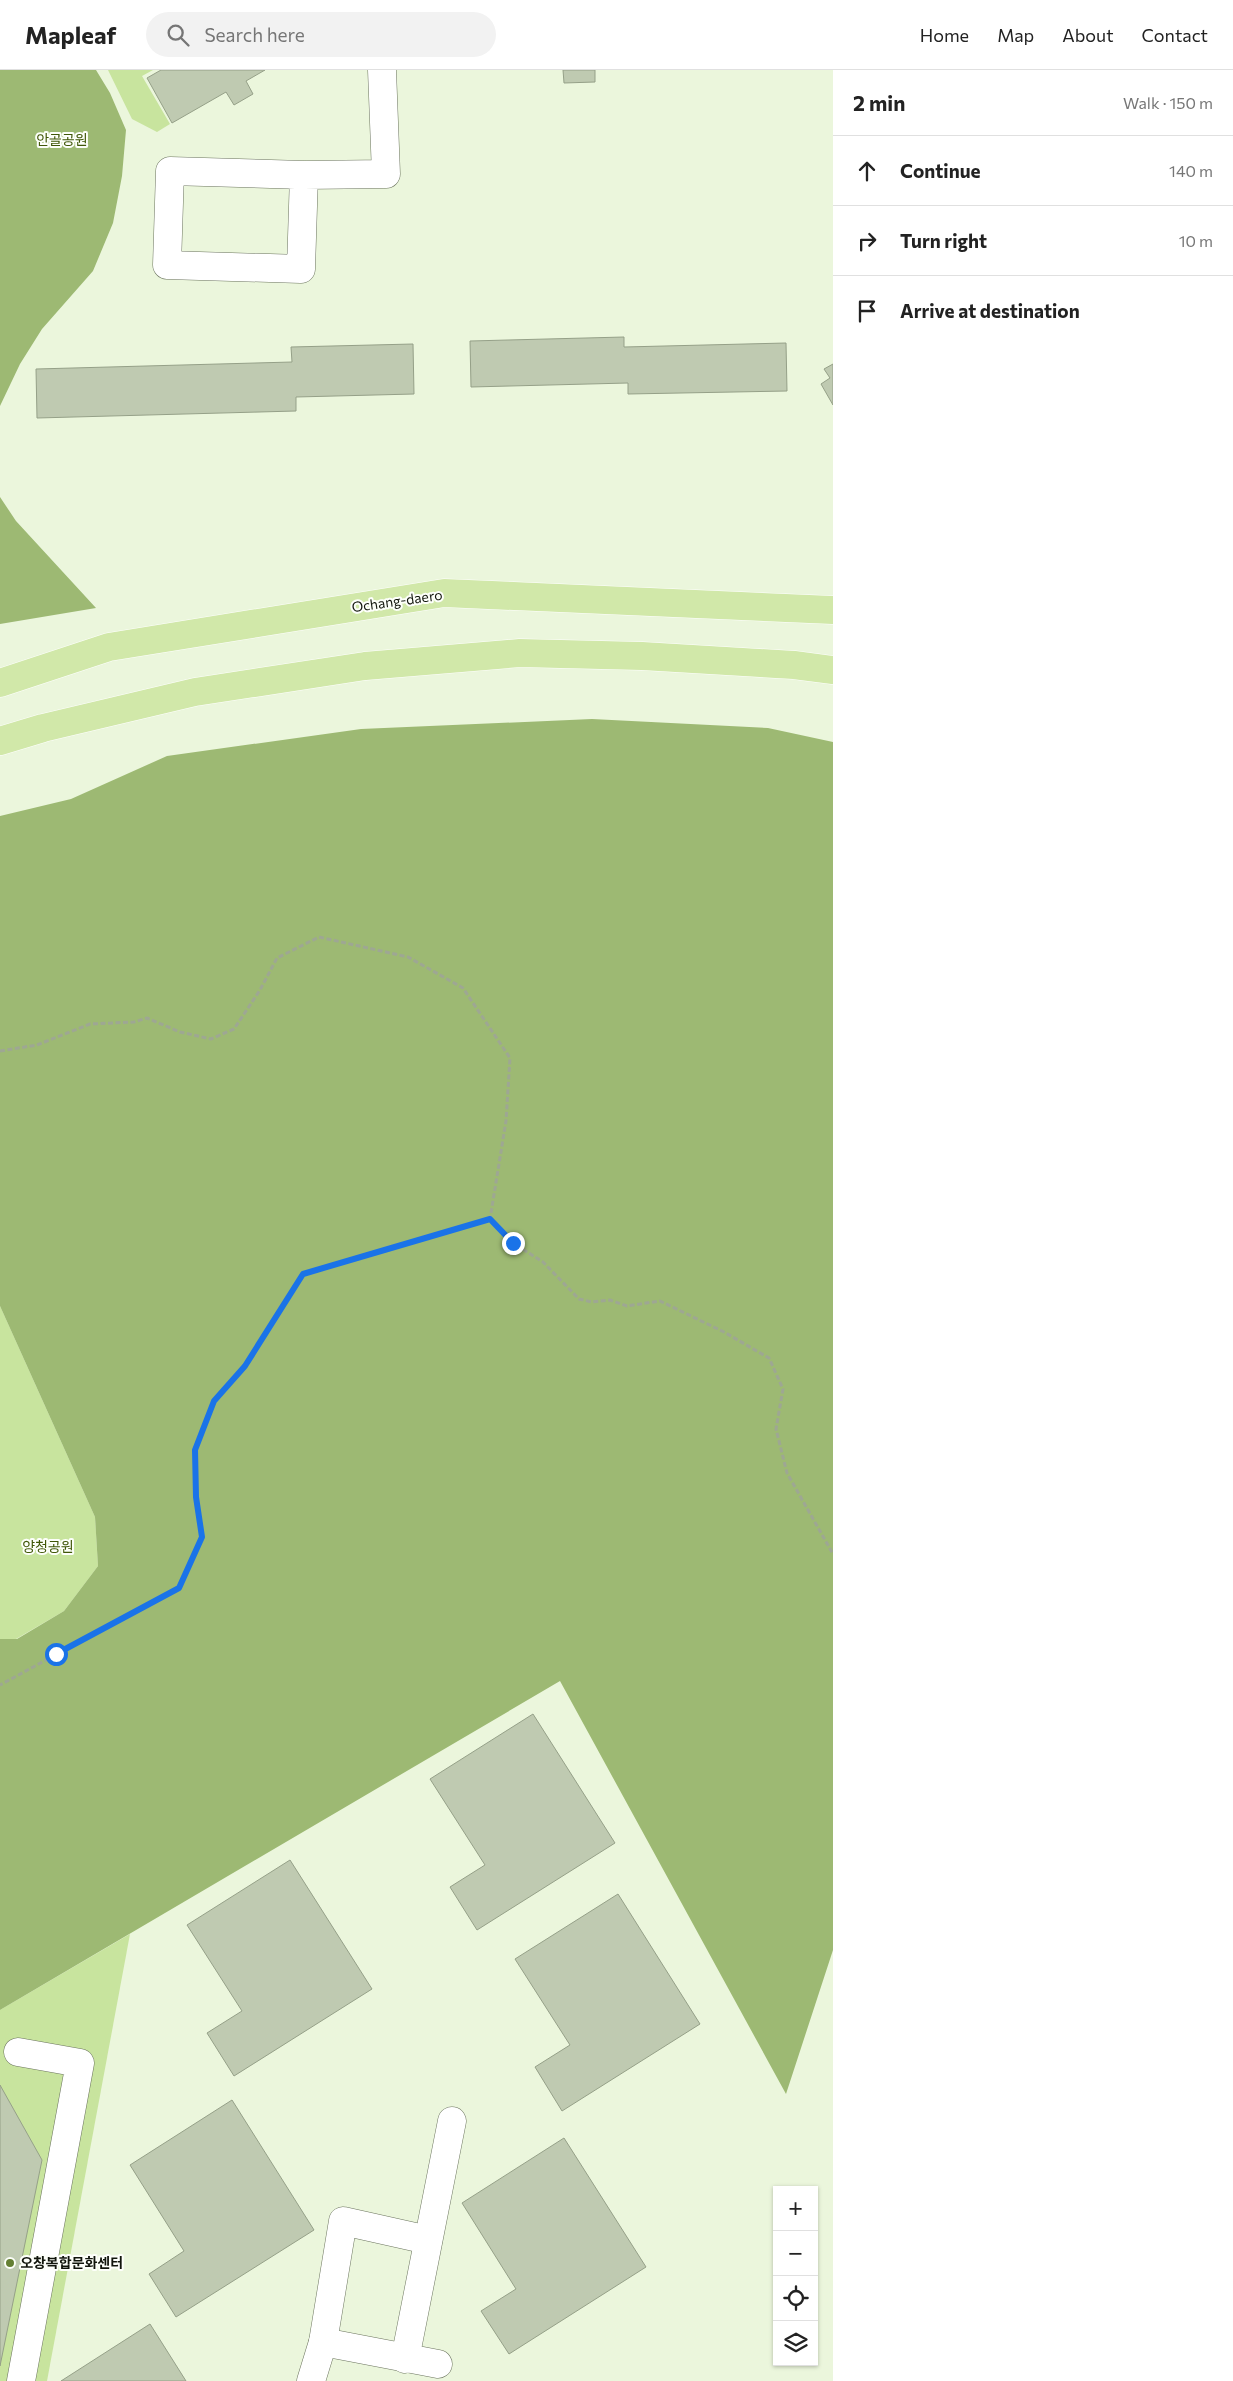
<!DOCTYPE html>
<meta charset="utf-8">
<style>
:root{--surface:#fff;--page:#f2f2f2;--text:#222;--muted:#767676;--line:#e0e0e0}
body{margin:0;font-family:Commissioner,"Noto Sans KR",sans-serif;background:var(--page);color:var(--text)}
.controls{position:absolute;right:15px;bottom:15px;display:grid;overflow:hidden;border-radius:0px;box-shadow:0 1px 4px #0004}
.controls button{width:45px;height:45px;display:grid;place-items:center;padding:0;border:0;border-bottom:1px solid var(--line);background:var(--surface);color:var(--text);font:25px sans-serif}
.stop{position:absolute;width:15px;height:15px;margin:-11px;border:4px solid #1a73e8;border-radius:50%;background:#fff}
.stop.end{background:#1a73e8;border-color:#fff;box-shadow:0 1px 5px #0008}
.list{margin:0;padding:0;list-style:none}
h2{display:flex;justify-content:space-between;align-items:center;height:65px;margin:0;padding:0 20px;font-size:21px}
h2 small{font-size:16px;font-weight:400;color:var(--muted)}
.list li{display:grid;grid-template-columns:32px 1fr auto;gap:15px;align-items:center;box-sizing:border-box;height:70px;padding:0 20px;border-top:1px solid var(--line)}
.list b{display:block;font-size:19px;white-space:nowrap}
.list em{font-size:16px;font-style:normal;color:var(--muted)}
.icon{flex:none;width:28px;height:28px;fill:none;stroke:currentColor;stroke-width:2;stroke-linecap:round;stroke-linejoin:round}
.map{position:relative;flex:none;width:833px;height:2311px;overflow:hidden}
header{display:flex;align-items:center;gap:30px;box-sizing:border-box;height:70px;padding:0 25px;background:var(--surface);border-bottom:1px solid var(--line)}
header strong{font-size:24px}
nav{display:flex;gap:28px;margin-inline-start:auto;font-size:18px}
.search{width:350px;height:45px;background:var(--page);display:flex;align-items:center;gap:12px;box-sizing:border-box;padding:0 18px;border-radius:28px;color:var(--muted);font-size:19px}
main{display:flex}
aside{flex:1;background:var(--surface)}
.map>svg:first-child{display:block}
</style>
<header>
<strong>Mapleaf</strong>
<div class="search"><svg class="icon" aria-label="search" viewBox="0 0 24 24"><circle cx="10" cy="10" r="6"/><path d="M15 15l6 6"/></svg>Search here</div>
<nav><a>Home</a><a>Map</a><a>About</a><a>Contact</a></nav>
</header>
<main>
<div class="map">
<svg width="833" height="2311" viewBox="0 0 833 2311">
<rect width="100%" height="100%" fill="#ebf6dc"/>
<g fill="#c8e49e">
<polygon points="108,0 153,0 142,6 170,54 157,62 132,49"/>
<polygon points="0,1236 95,1447 98,1496 64,1541 16,1569 0,1569"/>
<polygon points="130,1864 47,2311 0,2311 0,1940"/>
</g>
<g fill="#9db973">
<polygon points="0,0 96,0 110,23 126,60 122,106 113,153 93,201 42,259 20,294 0,336"/>
<polygon points="0,427 16,451 96,538 0,554"/>
<polygon points="592,649 768,658 833,672 833,1880 786,2024 560,1611 0,1940 0,1569 17,1569 64,1541 98,1496 95,1447 0,1236 0,746 71,729 167,686 361,659"/>
</g>
<g fill="#bfcab1" stroke="#95a088">
<polygon points="161,0 265,0 246,11 253,24 234,35 226,22 172,53 147,8"/>
<polygon points="563,0 595,0 595,12 564,13"/>
<polygon points="624,267 624,277 786,273 787,321 628,324 628,313 471,317 470,271"/>
<polygon points="413,274 414,324 296,327 296,341 37,348 36,299 292,292 291,277"/>
<polygon points="833,294 833,335 821,314 830,308 824,299"/>
<polygon points="533,1644 615,1773 477,1860 450,1817 485,1795 430,1709"/>
<polygon points="290,1790 372,1919 234,2006 207,1963 242,1941 187,1855"/>
<polygon points="618,1824 700,1954 562,2041 535,1997 570,1975 515,1889"/>
<polygon points="0,2015 42,2090 0,2296"/>
<polygon points="232,2030 314,2160 176,2247 149,2204 184,2181 130,2095"/>
<polygon points="564,2068 646,2197 509,2284 481,2241 516,2219 462,2133"/>
<polygon points="150,2254 186,2311 61,2311"/>
</g>
<g fill="none" stroke-linecap="round" stroke-linejoin="round">
<g stroke="#6c755f" stroke-width="29">
<g id="minor">
<polyline points="304,105 301,199 167,195 170,101 304,105 386,104 382,0"/>
<polyline points="18,1982 80,1993 21,2311"/>
<polyline points="323,2272 343,2151 428,2170"/>
<polyline points="405,2289 452,2051"/>
<polyline points="311,2311 323,2272 438,2294"/>
</g>
</g>
<g stroke="#fff" stroke-width="29">
<g id="major">
<polyline points="0,613 109,577 444,523 833,540"/>
<polyline points="0,671 43,658 195,622 365,596 520,583 642,586 794,595 833,600"/>
</g>
</g>
<g stroke="#9ea793" stroke-width="3" stroke-dasharray="5 2.5" stroke-linecap="butt">
<polyline points="0,981 37,975 90,954 134,952 147,948 180,962 211,969 234,959 260,920 277,888 319,867 408,887 463,918 510,988 506,1051 490,1149 303,1204 245,1296 214,1331 195,1380 196,1427 201,1467 179,1518 0,1615"/>
<polyline points="490,1149 513,1173 543,1192 579,1229 592,1232 610,1230 627,1236 660,1231 724,1262 769,1288 783,1319 776,1359 787,1403 833,1484"/>
</g>
<use href="#minor" stroke="#fff" stroke-width="28"/>
<use href="#major" stroke="#d1e8a9" stroke-width="28"/>
</g>
<g fill="none" stroke-linecap="round" stroke-linejoin="round">
<polyline stroke="#1a73e8" stroke-width="6" points="56,1584 179,1518 202,1467 196,1427 195,1380 214,1331 245,1296 303,1204 490,1149 513,1173"/>
</g>
<circle fill="#647f33" stroke="#fdfffa" stroke-width="2" cx="10" cy="2193" r="5"/>
<g text-anchor="middle" stroke-width="4" stroke-linejoin="round" paint-order="stroke">
<g font-size="14" fill="#405708" stroke="#fdfffa">
<text x="62" y="75">안골공원</text>
<text x="48" y="1482">양청공원</text>
</g>
<g font-size="14" fill="#11150c" stroke="#fdfffa">
<text transform="translate(397 531) rotate(-8)" y="5">Ochang-daero</text>
</g>
<g font-size="14" font-weight="bold" fill="#11150c" stroke="#fdfffa" text-anchor="start">
<text x="20" y="2198">오창복합문화센터</text>
</g>
</g>
</svg>
<div class="controls">
<button>+</button>
<button>−</button>
<button><svg class="icon" aria-label="locate" viewBox="0 0 24 24"><circle cx="12" cy="12" r="6"/><path d="M12 2v4M12 18v4M2 12h4M18 12h4"/></svg></button>
<button><svg class="icon" aria-label="layers" viewBox="0 0 24 24"><path d="M12 4l9 5-9 5-9-5zM3 14l9 5 9-5"/></svg></button>
</div>
<div class="stop" style="left:56px;top:1584px"></div>
<div class="stop end" style="left:513px;top:1173px"></div>
</div>
<aside>
<h2>2 min<small>Walk · 150 m</small></h2>
<ul class="list">
<li><svg class="icon" aria-label="ahead" viewBox="0 0 24 24"><path d="M12 20V5M6 11l6-6 6 6"/></svg><div><b>Continue</b></div><em>140 m</em></li>
<li><svg class="icon" aria-label="right" viewBox="0 0 24 24"><path d="M7 20v-9h11M14 6l5 5-5 5"/></svg><div><b>Turn right</b></div><em>10 m</em></li>
<li><svg class="icon" aria-label="arrive" viewBox="0 0 24 24"><path d="M6 21V4h12l-3 4 3 4H6"/></svg><div><b>Arrive at destination</b></div></li>
</ul>
</aside>
</main>
